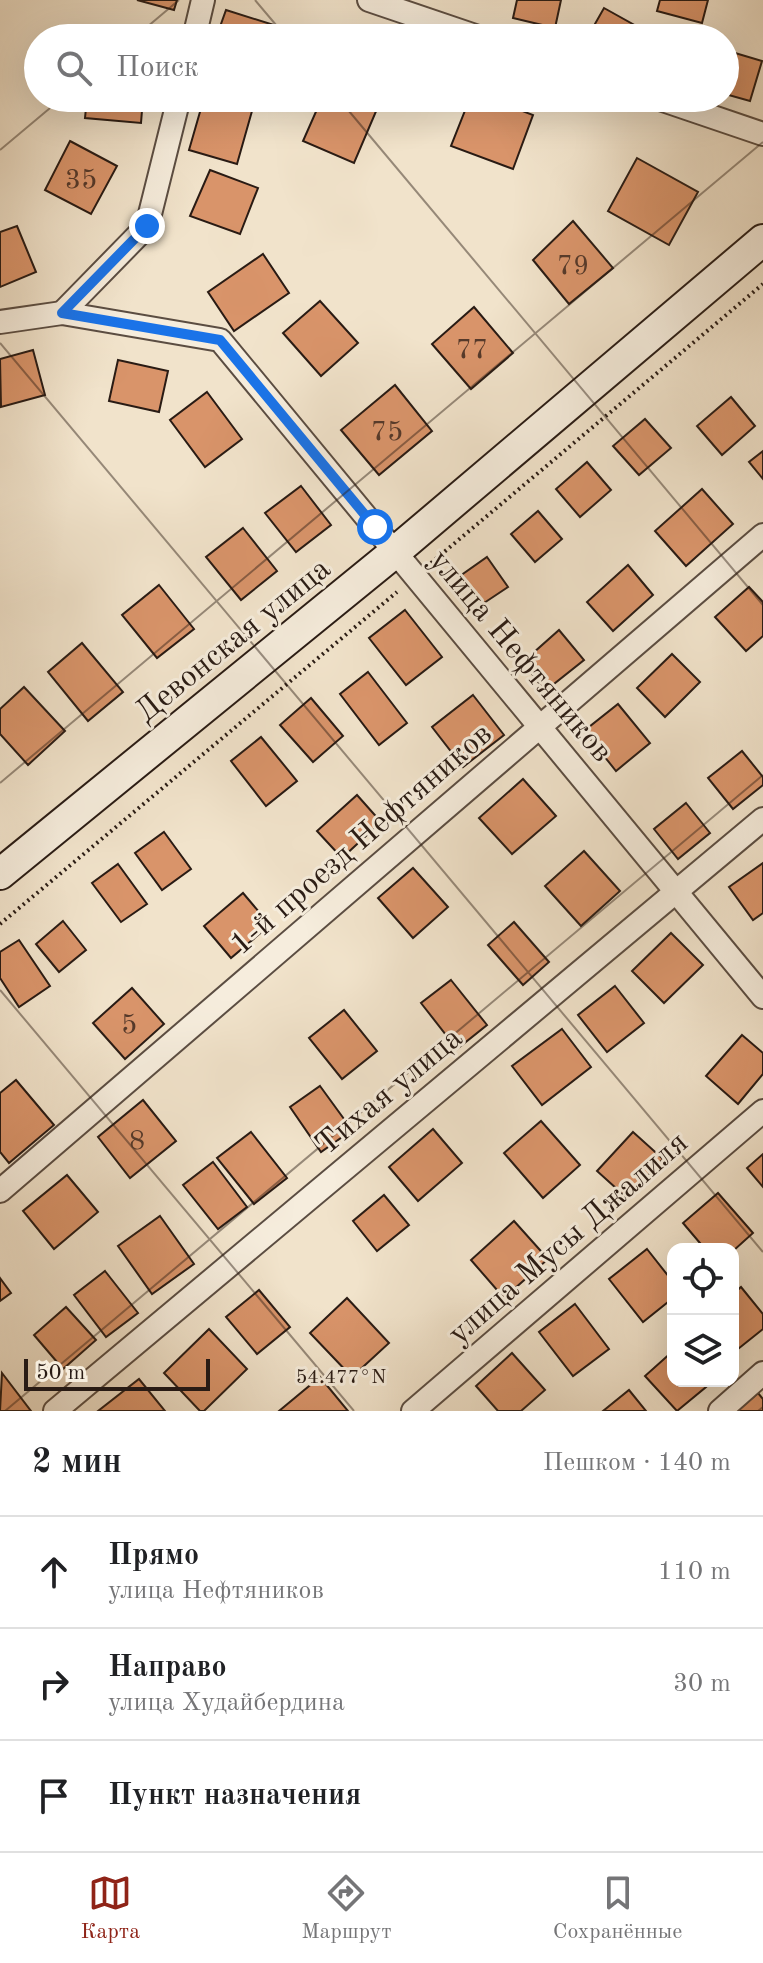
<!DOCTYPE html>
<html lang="ru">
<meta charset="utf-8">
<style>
:root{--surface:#fff;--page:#f6f6f6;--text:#202124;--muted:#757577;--line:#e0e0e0;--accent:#8f2418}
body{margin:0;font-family:"Old Standard TT",serif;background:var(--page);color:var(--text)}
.controls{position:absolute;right:24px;bottom:24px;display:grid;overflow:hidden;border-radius:16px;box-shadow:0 8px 32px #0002}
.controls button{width:72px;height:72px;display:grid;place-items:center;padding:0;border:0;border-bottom:2px solid var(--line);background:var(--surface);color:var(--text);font:40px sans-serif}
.scale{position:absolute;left:24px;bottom:20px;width:186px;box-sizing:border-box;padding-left:8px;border:4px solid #291b14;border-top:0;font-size:22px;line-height:28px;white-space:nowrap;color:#291b14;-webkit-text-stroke:6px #f6eddd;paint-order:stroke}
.stop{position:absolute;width:24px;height:24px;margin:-18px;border:6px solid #1a73e8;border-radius:50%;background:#fff}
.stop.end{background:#1a73e8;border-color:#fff;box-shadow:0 2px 8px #0008}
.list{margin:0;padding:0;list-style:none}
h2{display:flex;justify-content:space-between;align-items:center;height:104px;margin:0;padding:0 32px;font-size:34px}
h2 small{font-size:26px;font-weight:400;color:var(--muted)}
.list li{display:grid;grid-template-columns:52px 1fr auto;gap:24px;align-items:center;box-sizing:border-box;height:112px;padding:0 32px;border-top:2px solid var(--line)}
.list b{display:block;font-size:30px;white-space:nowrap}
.list p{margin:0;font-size:26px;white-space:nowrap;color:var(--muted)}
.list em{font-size:26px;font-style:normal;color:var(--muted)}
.icon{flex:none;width:44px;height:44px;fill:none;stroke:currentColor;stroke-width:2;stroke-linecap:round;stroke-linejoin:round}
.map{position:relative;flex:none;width:763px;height:1411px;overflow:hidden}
.search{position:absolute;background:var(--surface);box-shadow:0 8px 32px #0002;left:24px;right:24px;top:24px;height:88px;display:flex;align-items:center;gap:20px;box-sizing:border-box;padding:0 28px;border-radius:44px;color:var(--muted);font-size:30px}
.sheet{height:440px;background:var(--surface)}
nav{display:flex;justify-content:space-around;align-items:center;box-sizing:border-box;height:112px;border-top:2px solid var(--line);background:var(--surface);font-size:22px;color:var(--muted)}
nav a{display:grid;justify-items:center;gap:4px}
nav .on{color:var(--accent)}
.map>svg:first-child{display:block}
</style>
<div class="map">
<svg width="763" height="1411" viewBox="0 0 763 1411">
<rect width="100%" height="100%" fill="#f1e3cb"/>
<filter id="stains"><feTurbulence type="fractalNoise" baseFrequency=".0025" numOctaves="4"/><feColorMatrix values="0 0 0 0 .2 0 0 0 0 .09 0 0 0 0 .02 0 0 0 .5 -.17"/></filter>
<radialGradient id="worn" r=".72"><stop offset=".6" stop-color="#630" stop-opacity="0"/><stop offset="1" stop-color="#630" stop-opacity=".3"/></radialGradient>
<g fill="#d9946a" stroke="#291b14" stroke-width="2">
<polygon points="137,0 177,0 174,10"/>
<polygon points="517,0 561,0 555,28 513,18"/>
<polygon points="660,0 708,0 702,23 657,11"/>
<polygon points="604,8 654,36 653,38 587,38"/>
<polygon points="226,10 280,27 277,38 216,38"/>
<polygon points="725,50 762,61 750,101 725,94"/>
<polygon points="87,98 143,98 141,123 85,118"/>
<polygon points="204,98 233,98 254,104 237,164 189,150"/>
<polygon points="322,98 350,98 377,109 354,163 303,141"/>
<polygon points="470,98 488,98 533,115 513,169 451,146"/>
<polygon points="70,141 117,166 91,214 45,190"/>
<polygon points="637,158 698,192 669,245 608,211"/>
<polygon points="210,170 258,188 240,234 190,216"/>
<polygon points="573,221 613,268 569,304 533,260"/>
<polygon points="17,226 36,272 0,287 0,232"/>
<polygon points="263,254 289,293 234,331 208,292"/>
<polygon points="320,301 358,343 321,376 283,333"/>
<polygon points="474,307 513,353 471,389 432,344"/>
<polygon points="33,350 45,395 1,407 0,359"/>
<polygon points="118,360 168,371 159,412 109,401"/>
<polygon points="395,385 432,431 379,475 341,430"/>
<polygon points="207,392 242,439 205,467 170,420"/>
<polygon points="731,397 755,426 722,455 697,426"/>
<polygon points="645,419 671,448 639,475 613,446"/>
<polygon points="763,451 763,479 749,462"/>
<polygon points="587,462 611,490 580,517 556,489"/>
<polygon points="301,486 331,525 296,552 265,513"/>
<polygon points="702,489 733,524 686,566 655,531"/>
<polygon points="538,511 562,539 535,562 511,534"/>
<polygon points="243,528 277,571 241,600 206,557"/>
<polygon points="487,557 508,587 481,605 460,576"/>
<polygon points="628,565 653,595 613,631 587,602"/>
<polygon points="159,585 194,629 157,658 122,615"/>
<polygon points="749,587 763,602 763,636 746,651 715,617"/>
<polygon points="405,610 442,657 406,685 369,638"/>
<polygon points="559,630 584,660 545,691 523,662"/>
<polygon points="82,643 123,692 88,721 48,672"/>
<polygon points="672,654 700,682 665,717 637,688"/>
<polygon points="368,672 407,723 379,745 340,694"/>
<polygon points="24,687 65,731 28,765 0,734 0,709"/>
<polygon points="473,695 504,735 463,767 432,727"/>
<polygon points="311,698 343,736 313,762 280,725"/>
<polygon points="618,704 650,743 616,771 584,731"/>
<polygon points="261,737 297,781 266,806 231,761"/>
<polygon points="742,751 763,777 763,785 733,809 708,778"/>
<polygon points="523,779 556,816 512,854 479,818"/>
<polygon points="357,795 381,822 342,858 317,831"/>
<polygon points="686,803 710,833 678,859 654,829"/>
<polygon points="164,832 191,869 162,890 135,853"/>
<polygon points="584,851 620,891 581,926 545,886"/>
<polygon points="763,863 763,913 753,920 729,887"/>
<polygon points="118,864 147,904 121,922 92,883"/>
<polygon points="413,868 448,907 413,938 378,898"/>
<polygon points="243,893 270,925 231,958 204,926"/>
<polygon points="63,921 86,950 59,972 36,944"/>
<polygon points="514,922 549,962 523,985 488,945"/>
<polygon points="671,933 703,965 664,1003 632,971"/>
<polygon points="19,940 50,986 19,1007 0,978 0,952"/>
<polygon points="451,980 487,1025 457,1049 421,1003"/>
<polygon points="615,986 644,1023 607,1052 578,1015"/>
<polygon points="132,988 164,1024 125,1059 93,1023"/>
<polygon points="344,1010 377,1051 342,1079 309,1038"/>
<polygon points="562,1029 591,1067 542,1105 512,1066"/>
<polygon points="742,1035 763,1053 763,1074 738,1104 706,1076"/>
<polygon points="16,1080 54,1125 9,1163 0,1152 0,1093"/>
<polygon points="320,1086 352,1130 321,1152 290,1107"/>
<polygon points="143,1100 176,1141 130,1178 98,1137"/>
<polygon points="541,1121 580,1165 543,1198 504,1153"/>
<polygon points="433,1129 462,1163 418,1201 389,1167"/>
<polygon points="251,1132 287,1178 254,1204 217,1158"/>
<polygon points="633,1132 663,1159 627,1198 597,1171"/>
<polygon points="763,1154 763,1187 747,1168"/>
<polygon points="213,1162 247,1207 218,1229 183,1185"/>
<polygon points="67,1175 98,1212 54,1249 23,1211"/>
<polygon points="718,1193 753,1233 733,1251 705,1249 683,1223"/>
<polygon points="384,1195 409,1225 377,1251 353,1221"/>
<polygon points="160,1216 194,1264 152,1294 118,1246"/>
<polygon points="514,1221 548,1259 504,1298 471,1260"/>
<polygon points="647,1249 673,1282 673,1298 643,1322 609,1279"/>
<polygon points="105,1271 138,1313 106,1337 74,1295"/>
<polygon points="0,1278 11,1293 0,1301"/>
<polygon points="741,1287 763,1314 763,1329 733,1353 733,1294"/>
<polygon points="259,1290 290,1327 257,1354 226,1317"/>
<polygon points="347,1298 389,1343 352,1377 310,1333"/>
<polygon points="575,1304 609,1349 573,1376 539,1332"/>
<polygon points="66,1307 96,1340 63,1369 34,1335"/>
<polygon points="209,1329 247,1369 204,1411 200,1411 164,1373"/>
<polygon points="673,1351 673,1381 701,1381 706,1387 677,1411 645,1376"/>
<polygon points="512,1353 545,1390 521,1411 498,1411 476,1386"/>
<polygon points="2,1373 31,1411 0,1411"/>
<polygon points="320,1377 348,1411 279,1411"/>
<polygon points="139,1379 165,1411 98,1411"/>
<polygon points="629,1390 646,1411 603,1411"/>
<polygon points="758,1393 763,1399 763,1411 737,1411"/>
</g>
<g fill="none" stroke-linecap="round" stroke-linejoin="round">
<g stroke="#5b4d42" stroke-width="26">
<g id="minor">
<polyline points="369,0 481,38"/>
<polyline points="194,38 203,0"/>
<polyline points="657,98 763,134"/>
<polyline points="62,313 147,226 179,98"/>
<polyline points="0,322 62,313 220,340 763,997"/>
<polyline points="0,1191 763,535"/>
<polyline points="55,1411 763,819"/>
<polyline points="413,1411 763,1111"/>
<polyline points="720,1411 763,1373"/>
</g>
</g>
<g stroke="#291b14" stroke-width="34">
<polyline id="secondary" points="0,874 395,552 763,240"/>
</g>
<g stroke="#291b14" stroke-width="4" stroke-dasharray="2 4" stroke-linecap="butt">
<polyline points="431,563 763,284"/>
<polyline points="0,924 397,592"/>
</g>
<use href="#minor" stroke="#f6eddd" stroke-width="22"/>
<use href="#secondary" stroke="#f6eddd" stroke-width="30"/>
</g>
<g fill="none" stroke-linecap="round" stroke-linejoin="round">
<polyline stroke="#1a73e8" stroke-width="10" points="147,226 62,313 220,340 375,527"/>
</g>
<path fill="none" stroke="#291b14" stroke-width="2" stroke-opacity="0.45" d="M255 0 287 38M134 38 179 0M338 98 763 605M0 150 62 98M0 343 763 1252M0 783 763 142M0 990 354 1411M5 1411 763 775M758 1411 763 1407"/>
<g text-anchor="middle" stroke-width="6" stroke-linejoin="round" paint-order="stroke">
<g font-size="28" fill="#55392a">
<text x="81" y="188">35</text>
<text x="573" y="274">79</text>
<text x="472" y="358">77</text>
<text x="387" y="440">75</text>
<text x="129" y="1033">5</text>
<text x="137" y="1149">8</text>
</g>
<g font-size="32" fill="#291b14" stroke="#f6eddd">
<text transform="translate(232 639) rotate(-39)" y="11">Девонская улица</text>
<text transform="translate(522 655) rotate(50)" y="11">улица Нефтяников</text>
<text transform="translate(360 838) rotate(-41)" y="11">1-й проезд Нефтяников</text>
<text transform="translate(388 1090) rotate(-40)" y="11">Тихая улица</text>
<text transform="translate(567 1237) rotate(-41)" y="11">улица Мусы Джалиля</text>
</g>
</g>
<g font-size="20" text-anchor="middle" fill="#291b14" stroke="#f6eddd" stroke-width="6" stroke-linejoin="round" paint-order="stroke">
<text x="341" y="1383">54.477°N</text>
</g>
<rect width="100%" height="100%" filter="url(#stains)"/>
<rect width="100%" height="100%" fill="url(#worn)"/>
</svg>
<div class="controls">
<button><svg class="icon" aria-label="locate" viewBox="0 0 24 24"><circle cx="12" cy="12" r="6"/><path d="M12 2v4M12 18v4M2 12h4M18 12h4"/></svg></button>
<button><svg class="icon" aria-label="layers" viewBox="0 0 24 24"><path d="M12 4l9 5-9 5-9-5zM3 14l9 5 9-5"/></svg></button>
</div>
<div class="scale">50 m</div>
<div class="stop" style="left:375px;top:527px"></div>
<div class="stop end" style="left:147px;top:226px"></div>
<div class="search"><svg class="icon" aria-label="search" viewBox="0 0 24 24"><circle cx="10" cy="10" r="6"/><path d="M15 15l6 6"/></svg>Поиск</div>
</div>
<section class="sheet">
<h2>2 мин<small>Пешком · 140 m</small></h2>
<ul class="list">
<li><svg class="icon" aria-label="ahead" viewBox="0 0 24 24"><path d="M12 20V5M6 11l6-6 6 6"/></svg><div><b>Прямо</b><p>улица Нефтяников</p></div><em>110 m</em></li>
<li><svg class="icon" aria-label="right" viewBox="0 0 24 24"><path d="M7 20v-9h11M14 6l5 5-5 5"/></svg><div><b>Направо</b><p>улица Худайбердина</p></div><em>30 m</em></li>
<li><svg class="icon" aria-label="arrive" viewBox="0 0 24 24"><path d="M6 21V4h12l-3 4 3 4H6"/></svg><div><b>Пункт назначения</b></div></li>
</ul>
</section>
<nav>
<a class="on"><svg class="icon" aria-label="map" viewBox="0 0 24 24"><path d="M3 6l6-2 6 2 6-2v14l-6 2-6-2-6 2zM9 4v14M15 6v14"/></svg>Карта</a>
<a><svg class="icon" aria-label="directions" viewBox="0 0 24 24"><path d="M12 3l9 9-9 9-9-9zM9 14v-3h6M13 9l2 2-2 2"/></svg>Маршрут</a>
<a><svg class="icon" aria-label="saved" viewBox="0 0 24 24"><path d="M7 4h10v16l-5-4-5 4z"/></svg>Сохранённые</a>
</nav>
